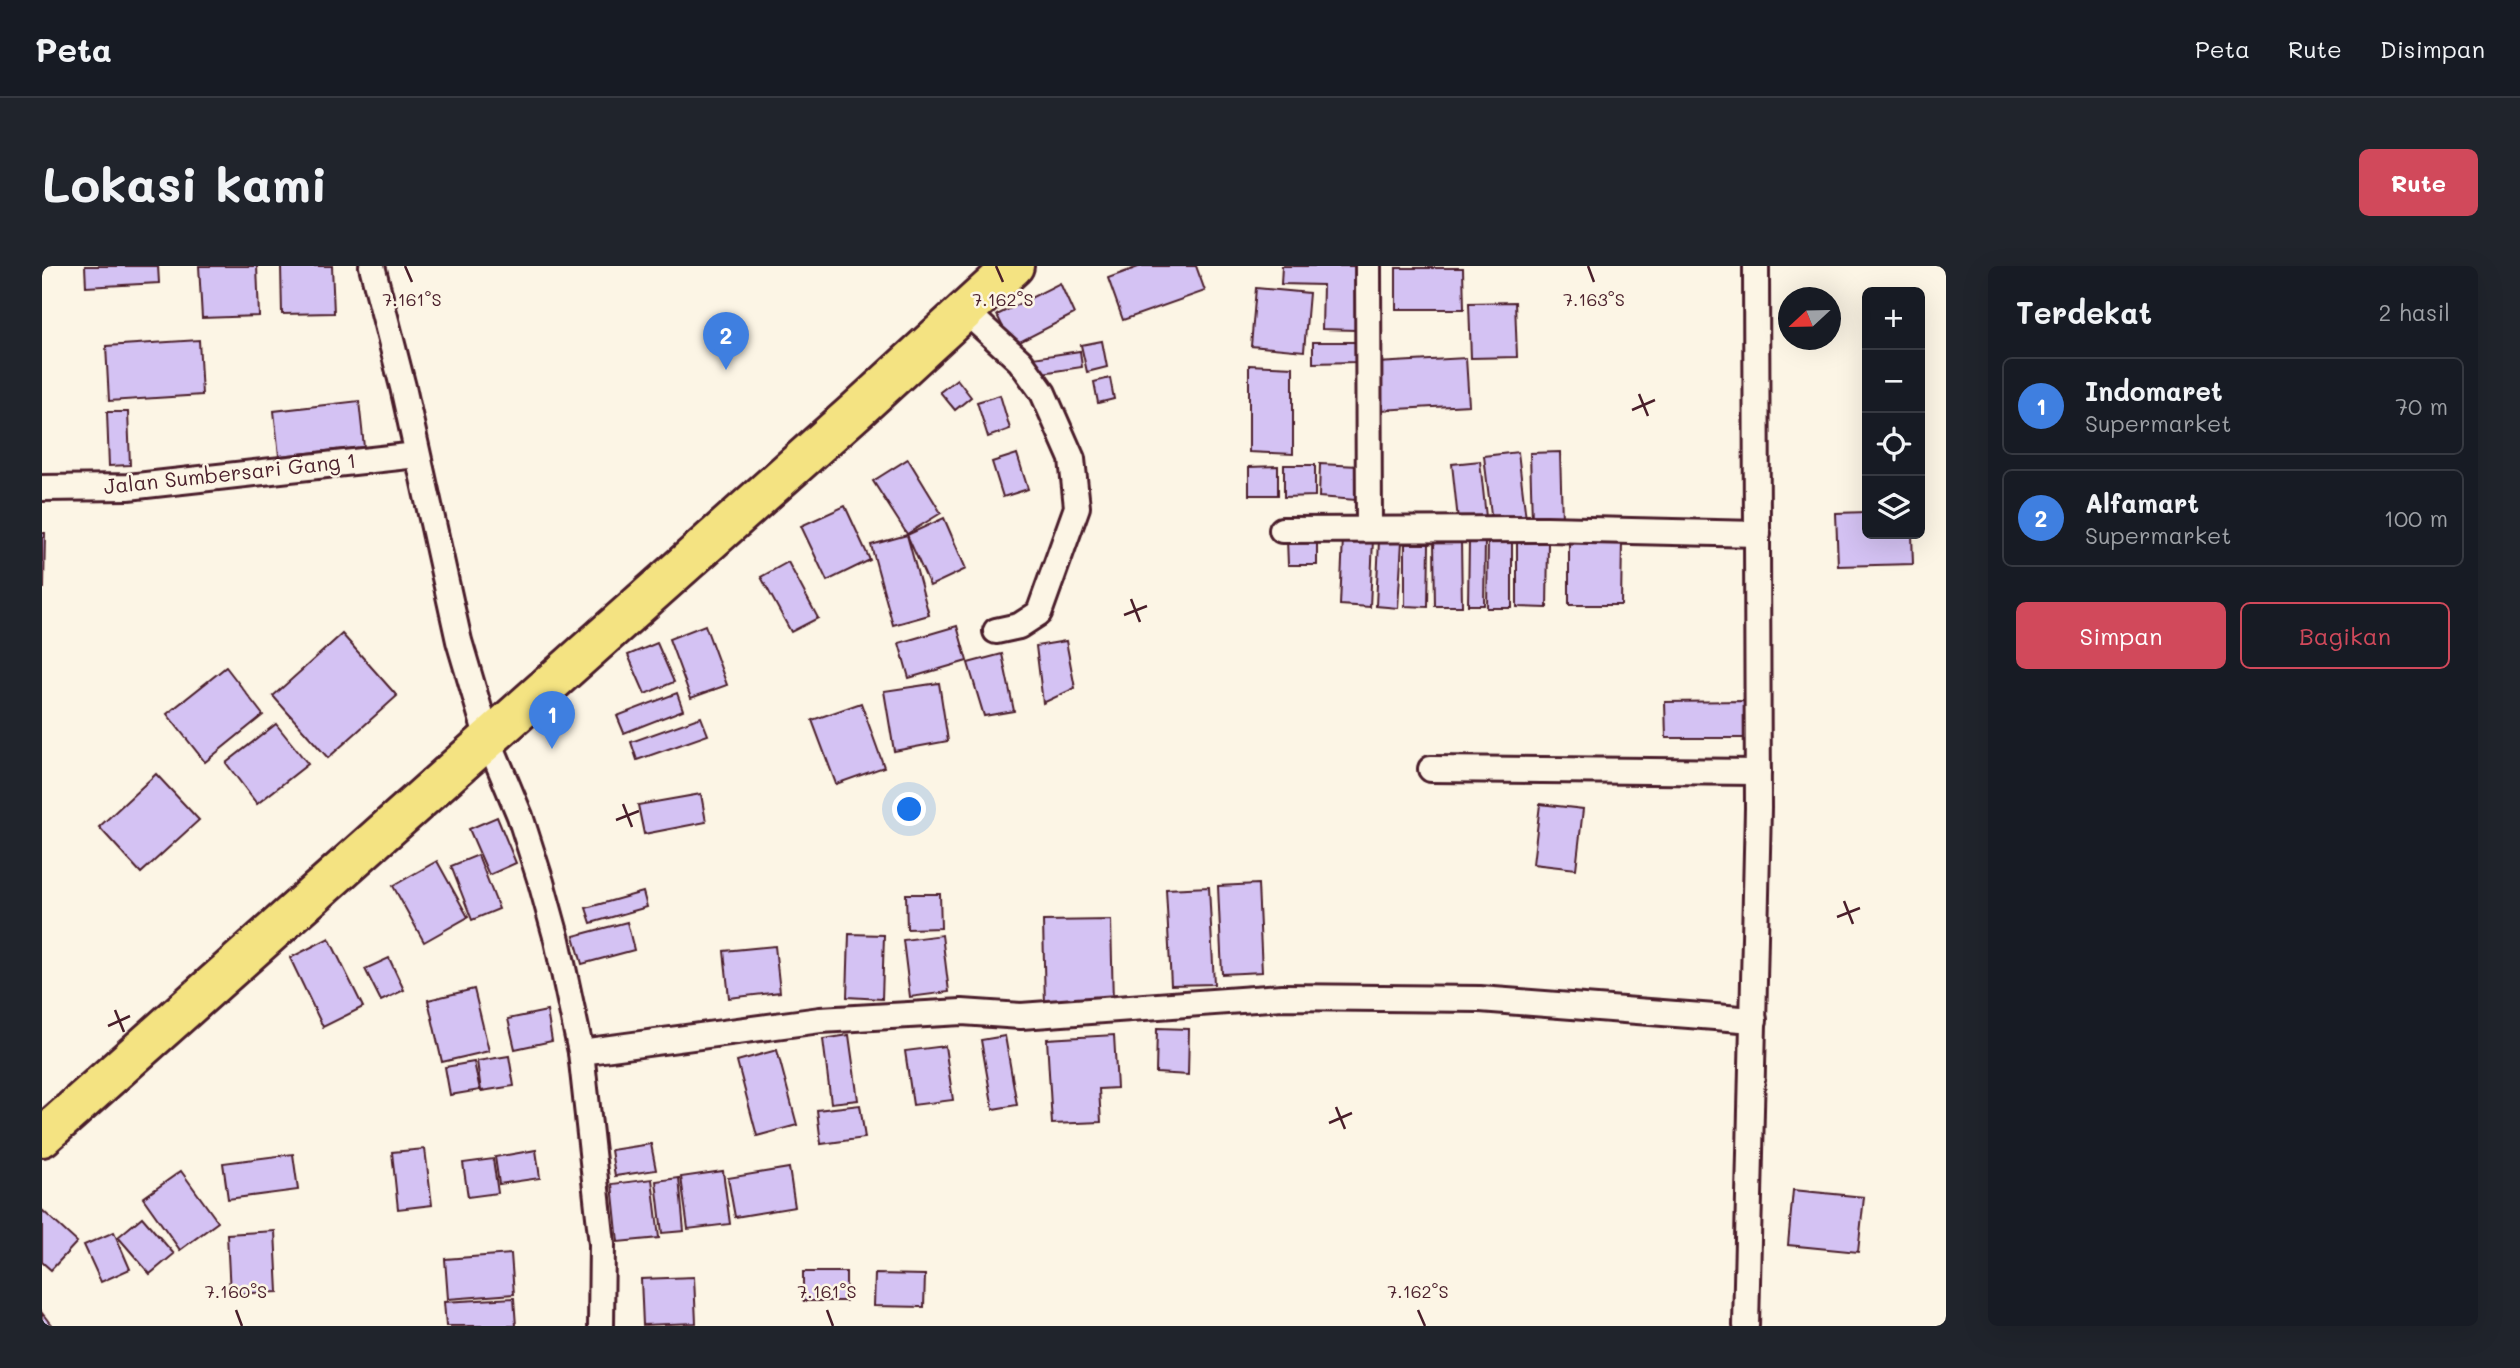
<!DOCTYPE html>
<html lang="id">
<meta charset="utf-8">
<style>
:root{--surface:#171b24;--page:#20242c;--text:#f1f3f6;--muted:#9ea1a6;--line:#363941;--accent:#d1495b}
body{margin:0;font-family:Mali,sans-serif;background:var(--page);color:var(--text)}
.controls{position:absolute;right:21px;top:21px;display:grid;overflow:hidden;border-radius:10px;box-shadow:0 7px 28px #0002}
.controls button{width:63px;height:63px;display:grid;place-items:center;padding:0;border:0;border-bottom:2px solid var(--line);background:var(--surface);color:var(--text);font:35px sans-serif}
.compass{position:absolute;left:1736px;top:21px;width:63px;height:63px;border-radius:50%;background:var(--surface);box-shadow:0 7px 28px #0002;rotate:248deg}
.you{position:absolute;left:868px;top:544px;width:24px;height:24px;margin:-18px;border:5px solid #fff;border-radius:50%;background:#1a73e8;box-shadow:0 0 0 10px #1a73e833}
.badge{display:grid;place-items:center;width:46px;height:46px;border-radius:50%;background:var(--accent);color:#fff;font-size:23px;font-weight:700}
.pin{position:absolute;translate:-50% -58px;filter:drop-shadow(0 2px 4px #0008)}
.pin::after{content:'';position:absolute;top:37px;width:24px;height:21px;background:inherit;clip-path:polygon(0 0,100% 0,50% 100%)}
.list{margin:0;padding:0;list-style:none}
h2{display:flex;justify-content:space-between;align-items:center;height:91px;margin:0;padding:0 28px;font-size:30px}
h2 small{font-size:23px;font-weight:400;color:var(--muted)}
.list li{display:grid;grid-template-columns:46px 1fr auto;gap:21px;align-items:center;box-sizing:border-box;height:98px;margin:0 14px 14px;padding:0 14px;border:2px solid var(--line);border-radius:10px}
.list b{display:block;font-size:26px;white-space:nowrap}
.list p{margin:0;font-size:23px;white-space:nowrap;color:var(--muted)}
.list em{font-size:23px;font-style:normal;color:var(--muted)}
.actions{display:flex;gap:14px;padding:21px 28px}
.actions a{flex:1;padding:16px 0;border:2px solid var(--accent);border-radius:10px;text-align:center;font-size:24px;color:var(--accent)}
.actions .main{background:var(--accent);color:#fff}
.icon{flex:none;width:38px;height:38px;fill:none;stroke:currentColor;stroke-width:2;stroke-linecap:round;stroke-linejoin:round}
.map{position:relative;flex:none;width:1904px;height:1060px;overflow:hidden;border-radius:10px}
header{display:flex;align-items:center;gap:42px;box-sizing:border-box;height:98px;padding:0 35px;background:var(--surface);border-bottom:2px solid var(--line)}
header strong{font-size:33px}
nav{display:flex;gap:38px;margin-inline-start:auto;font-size:24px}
.intro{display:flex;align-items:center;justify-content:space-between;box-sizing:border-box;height:168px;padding:0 42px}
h1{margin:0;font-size:49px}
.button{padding:18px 32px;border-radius:10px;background:var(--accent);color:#fff;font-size:24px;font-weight:700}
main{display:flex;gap:42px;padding:0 42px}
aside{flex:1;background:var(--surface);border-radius:10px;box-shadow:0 7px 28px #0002}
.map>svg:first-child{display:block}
</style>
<header>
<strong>Peta</strong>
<nav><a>Peta</a><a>Rute</a><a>Disimpan</a></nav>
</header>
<div class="intro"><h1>Lokasi kami</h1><a class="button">Rute</a></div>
<main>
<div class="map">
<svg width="1904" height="1060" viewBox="0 0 1904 1060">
<rect width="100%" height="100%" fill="#fcf5e5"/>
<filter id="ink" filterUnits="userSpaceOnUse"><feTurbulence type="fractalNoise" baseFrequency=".0143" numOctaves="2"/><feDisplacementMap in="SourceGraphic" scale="14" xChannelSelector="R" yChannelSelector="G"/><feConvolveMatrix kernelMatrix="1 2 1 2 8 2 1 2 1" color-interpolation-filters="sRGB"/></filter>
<g filter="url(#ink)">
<g fill="#d4c2f3" stroke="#4a1f2b" stroke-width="2">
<polygon points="43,0 116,0 117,17 44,21"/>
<polygon points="157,0 215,0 217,50 160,52"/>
<polygon points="239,0 290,0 292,47 240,48"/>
<polygon points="1099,0 1154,0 1163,25 1081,54 1066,12"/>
<polygon points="1240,0 1315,0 1313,64 1280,63 1281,19 1239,18"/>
<polygon points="1354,2 1421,2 1422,43 1354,43"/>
<polygon points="1018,17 1032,48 970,80 955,49"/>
<polygon points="1214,22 1267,27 1262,85 1209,80"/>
<polygon points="1473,36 1475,91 1429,92 1427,37"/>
<polygon points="157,74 160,129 67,135 64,80"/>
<polygon points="1060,75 1065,101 1045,106 1039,79"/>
<polygon points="1271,76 1313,76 1313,96 1271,97"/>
<polygon points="1038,85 1040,101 993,108 991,92"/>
<polygon points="1424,92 1427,139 1338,144 1335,97"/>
<polygon points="1207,99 1251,101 1251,188 1207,186"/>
<polygon points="1068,112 1072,133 1056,137 1052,116"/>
<polygon points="915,113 929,131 913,144 898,126"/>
<polygon points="958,129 968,163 946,171 935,136"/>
<polygon points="317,135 322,181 237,190 232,145"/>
<polygon points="65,146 86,146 88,199 67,200"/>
<polygon points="1476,186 1484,253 1450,257 1442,190"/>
<polygon points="1518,186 1520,254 1490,254 1488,187"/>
<polygon points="975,188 986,223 961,231 950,196"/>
<polygon points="866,193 899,247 865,268 831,215"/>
<polygon points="1438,195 1444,251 1416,254 1410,198"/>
<polygon points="1278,198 1316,200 1314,234 1277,231"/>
<polygon points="1242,199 1273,199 1273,230 1242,231"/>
<polygon points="1236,200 1236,229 1207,229 1207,201"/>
<polygon points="803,240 828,294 785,315 759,260"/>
<polygon points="1825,246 1825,268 1870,268 1871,298 1796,300 1794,247"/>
<polygon points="902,252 924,303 888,320 865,269"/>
<polygon points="0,267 3,267 2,322 0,322"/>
<polygon points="865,269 887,349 851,359 829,279"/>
<polygon points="1301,272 1331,273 1328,341 1298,339"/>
<polygon points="1245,273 1275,273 1275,299 1246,299"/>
<polygon points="1337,274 1360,275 1356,342 1334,340"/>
<polygon points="1419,274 1420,340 1393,340 1392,275"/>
<polygon points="1527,274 1580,274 1579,339 1527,339"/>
<polygon points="1427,275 1443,275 1442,339 1426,339"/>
<polygon points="1446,275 1470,275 1470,342 1445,342"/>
<polygon points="1475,276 1506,276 1505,342 1475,341"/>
<polygon points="1363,278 1387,278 1386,341 1363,340"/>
<polygon points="746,296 776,352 749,366 719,311"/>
<polygon points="663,359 685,419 649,432 627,373"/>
<polygon points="915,360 925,395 867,412 857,377"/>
<polygon points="300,368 355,430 286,492 231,430"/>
<polygon points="1024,375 1033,422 1001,437 994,380"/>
<polygon points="615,377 632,416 603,428 586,389"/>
<polygon points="960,388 972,445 942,450 926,397"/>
<polygon points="184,401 221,449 163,496 125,448"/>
<polygon points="897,417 906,475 852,485 842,425"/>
<polygon points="635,427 641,444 582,467 575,450"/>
<polygon points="1703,435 1704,472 1624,472 1623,436"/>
<polygon points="819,437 842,501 794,518 770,454"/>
<polygon points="659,451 666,469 595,494 589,476"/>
<polygon points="234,458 266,498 215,538 184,497"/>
<polygon points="114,508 157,554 99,607 57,561"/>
<polygon points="659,528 664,556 602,568 596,539"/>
<polygon points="1498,538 1541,543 1534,603 1491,598"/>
<polygon points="455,551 474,597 447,609 427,563"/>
<polygon points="436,589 457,643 430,654 409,600"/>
<polygon points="395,595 426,651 382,676 351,620"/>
<polygon points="1216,618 1220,706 1180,708 1176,620"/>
<polygon points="1167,621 1172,718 1129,719 1124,623"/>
<polygon points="601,626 605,641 549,657 544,642"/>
<polygon points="864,628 898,628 899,662 865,663"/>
<polygon points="1069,654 1071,737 1003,740 1001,655"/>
<polygon points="585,656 592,684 540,698 532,670"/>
<polygon points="807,668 842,669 840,733 805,731"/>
<polygon points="900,669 907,726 868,731 861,674"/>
<polygon points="287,672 321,741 281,761 248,692"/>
<polygon points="733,680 738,726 687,732 682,685"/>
<polygon points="347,692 362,724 339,735 323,703"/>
<polygon points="432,723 447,785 400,796 386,734"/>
<polygon points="505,745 510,775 473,783 466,753"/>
<polygon points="1115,762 1147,763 1146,809 1114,807"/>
<polygon points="807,769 816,834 789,837 781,773"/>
<polygon points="1072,769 1075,822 1057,823 1059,856 1010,858 1005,773"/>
<polygon points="963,770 975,839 951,843 939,774"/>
<polygon points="903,780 911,834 871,839 863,785"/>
<polygon points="735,784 755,859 715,870 695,795"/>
<polygon points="467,790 472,820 439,825 435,795"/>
<polygon points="432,796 438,824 408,829 403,801"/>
<polygon points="818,839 823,872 779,878 775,844"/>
<polygon points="609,878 614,904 573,910 569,884"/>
<polygon points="383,883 390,939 356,943 350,886"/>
<polygon points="494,884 498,912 457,918 453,891"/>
<polygon points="251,888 256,924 186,933 181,897"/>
<polygon points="451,893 456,927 426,931 421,897"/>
<polygon points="747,902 753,941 693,951 686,912"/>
<polygon points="139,905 176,956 138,984 101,932"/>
<polygon points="681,905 688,958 646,963 639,911"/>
<polygon points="637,912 642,965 620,967 614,915"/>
<polygon points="610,913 617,972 576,976 570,918"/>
<polygon points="1751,924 1822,931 1816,986 1746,979"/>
<polygon points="0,944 35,976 9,1004 0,996"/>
<polygon points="100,951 132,988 108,1008 76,971"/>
<polygon points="233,965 236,1026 188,1028 185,968"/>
<polygon points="72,966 88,1003 59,1016 42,979"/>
<polygon points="469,988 472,1028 406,1033 403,993"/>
<rect x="761" y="1006" width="43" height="29"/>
<polygon points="833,1008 883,1009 882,1041 832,1040"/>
<polygon points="652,1011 654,1057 601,1059 599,1013"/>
<polygon points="472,1032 474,1060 404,1060 402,1036"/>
<polygon points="0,1047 10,1060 0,1060"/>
</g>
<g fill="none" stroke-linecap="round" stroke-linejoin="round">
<g stroke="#4a1f2b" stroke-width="30">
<g id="minor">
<polyline points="330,0 361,121 417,375 446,473 478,550 499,616 515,674 539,786 560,978 559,1060"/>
<polyline points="1326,0 1327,263"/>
<polyline points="922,44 978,95 1001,127 1030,193 1035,241 997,347 977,360 954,365"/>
<polyline points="0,222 86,221 375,189"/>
<polyline points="1240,264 1505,263 1716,268"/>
<polyline points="1389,503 1716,506"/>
<polyline points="539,786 778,754 920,746 979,750 1240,731 1438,733 1712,754"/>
<polyline points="1704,1060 1716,542 1714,0"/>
</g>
</g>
<g stroke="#4a1f2b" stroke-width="44">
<polyline id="trunk" points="0,871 814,145 972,0"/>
</g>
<use href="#minor" stroke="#fcf5e5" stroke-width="24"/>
<use href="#trunk" stroke="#f4e382" stroke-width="38"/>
</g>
</g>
<path fill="none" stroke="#4a1f2b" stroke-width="2.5" d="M363 0 370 16M954 0 961 16M1546 0 1552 16M1597 128 1606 150M1590 144 1613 134M1089 333 1098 356M1082 349 1105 340M581 538 590 561M574 554 597 545M1802 635 1811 658M1795 651 1818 642M73 744 82 766M66 760 88 750M1294 841 1303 863M1287 857 1310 847M194 1044 200 1060M785 1044 791 1060M1376 1044 1383 1060"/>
<g text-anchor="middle" stroke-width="5" stroke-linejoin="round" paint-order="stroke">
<g font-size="21" fill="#4a1f2b" stroke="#fcf5e5">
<text transform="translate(188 208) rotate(-6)" y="7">Jalan Sumbersari Gang 1</text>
</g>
</g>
<g font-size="18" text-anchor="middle" fill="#4a1f2b" stroke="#fcf5e5" stroke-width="5" stroke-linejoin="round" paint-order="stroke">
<text x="370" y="40">7.161°S</text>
<text x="961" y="40">7.162°S</text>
<text x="1552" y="40">7.163°S</text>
<text x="194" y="1032">7.160°S</text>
<text x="785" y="1032">7.161°S</text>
<text x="1376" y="1032">7.162°S</text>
</g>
</svg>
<div class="controls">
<button>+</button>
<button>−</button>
<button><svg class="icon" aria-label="locate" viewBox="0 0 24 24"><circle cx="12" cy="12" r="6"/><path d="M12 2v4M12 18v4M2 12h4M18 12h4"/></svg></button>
<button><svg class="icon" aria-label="layers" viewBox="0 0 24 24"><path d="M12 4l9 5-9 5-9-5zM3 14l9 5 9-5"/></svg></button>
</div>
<svg class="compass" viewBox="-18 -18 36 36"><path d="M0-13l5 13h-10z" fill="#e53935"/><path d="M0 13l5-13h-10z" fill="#9ea1a6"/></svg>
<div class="you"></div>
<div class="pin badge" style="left:510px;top:483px;background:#3f7fe0">1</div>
<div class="pin badge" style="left:684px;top:104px;background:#3f7fe0">2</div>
</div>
<aside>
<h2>Terdekat<small>2 hasil</small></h2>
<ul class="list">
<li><span class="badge" style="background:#3f7fe0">1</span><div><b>Indomaret</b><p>Supermarket</p></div><em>70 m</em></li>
<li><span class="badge" style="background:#3f7fe0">2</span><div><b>Alfamart</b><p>Supermarket</p></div><em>100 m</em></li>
</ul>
<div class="actions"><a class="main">Simpan</a><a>Bagikan</a></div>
</aside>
</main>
